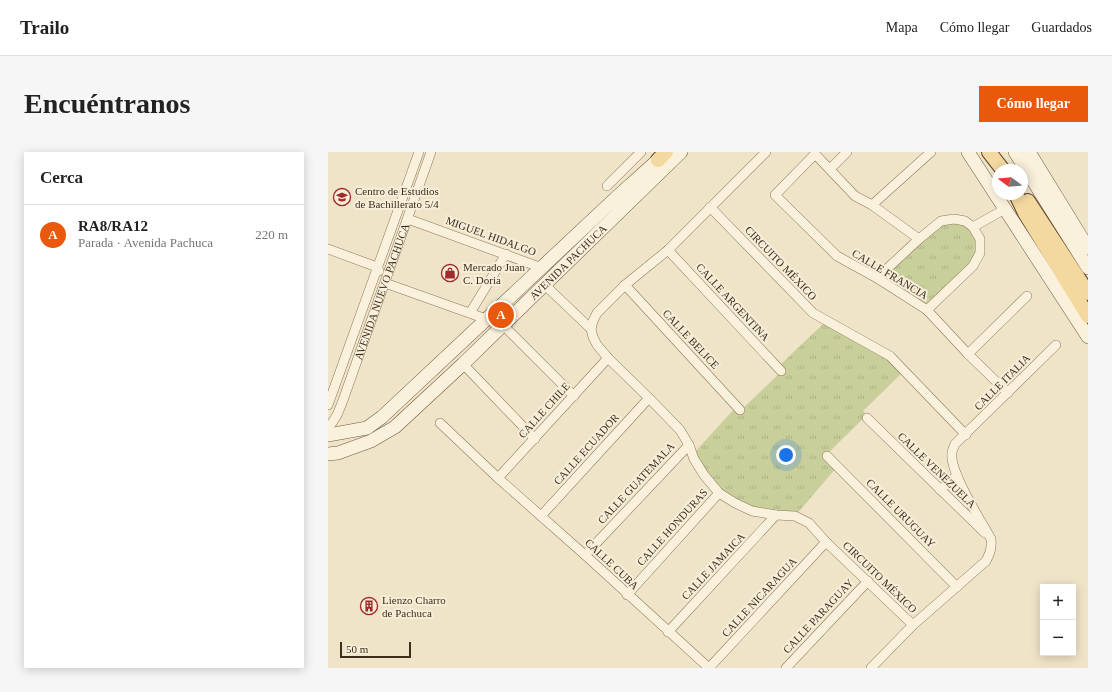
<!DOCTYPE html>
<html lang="es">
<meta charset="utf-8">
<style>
:root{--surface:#fff;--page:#f6f6f6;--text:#222;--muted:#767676;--line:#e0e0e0;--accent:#ea580c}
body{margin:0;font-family:Georgia,serif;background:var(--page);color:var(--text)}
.controls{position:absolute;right:12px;bottom:12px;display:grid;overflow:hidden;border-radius:0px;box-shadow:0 2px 10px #0003}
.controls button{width:36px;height:36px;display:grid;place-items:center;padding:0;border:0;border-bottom:1px solid var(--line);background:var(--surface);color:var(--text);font:20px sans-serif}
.compass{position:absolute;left:664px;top:12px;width:36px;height:36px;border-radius:50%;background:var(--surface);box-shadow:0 2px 10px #0003;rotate:286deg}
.scale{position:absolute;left:12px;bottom:10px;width:71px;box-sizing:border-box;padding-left:4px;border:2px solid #3d2e20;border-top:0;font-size:11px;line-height:14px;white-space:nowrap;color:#3d2e20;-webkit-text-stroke:3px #f7eed8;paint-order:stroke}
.you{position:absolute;left:458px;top:303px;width:14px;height:14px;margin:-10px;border:3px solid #fff;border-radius:50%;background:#1a73e8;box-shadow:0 0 0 6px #1a73e833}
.badge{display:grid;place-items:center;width:26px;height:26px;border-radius:50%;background:var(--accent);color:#fff;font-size:13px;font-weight:700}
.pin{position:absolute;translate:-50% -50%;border:2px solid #fff;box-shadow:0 1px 4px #0006}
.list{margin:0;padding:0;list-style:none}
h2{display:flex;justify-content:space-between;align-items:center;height:52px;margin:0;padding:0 16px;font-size:17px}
h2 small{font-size:13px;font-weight:400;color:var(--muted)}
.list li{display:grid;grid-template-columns:26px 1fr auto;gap:12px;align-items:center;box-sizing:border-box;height:60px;padding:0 16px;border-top:1px solid var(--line)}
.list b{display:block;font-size:15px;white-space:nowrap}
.list p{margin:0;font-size:13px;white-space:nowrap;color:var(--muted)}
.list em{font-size:13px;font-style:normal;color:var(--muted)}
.map{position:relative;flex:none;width:760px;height:516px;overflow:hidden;border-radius:0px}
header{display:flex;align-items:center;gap:24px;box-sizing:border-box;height:56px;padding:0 20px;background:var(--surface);border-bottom:1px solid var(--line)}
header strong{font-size:19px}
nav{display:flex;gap:22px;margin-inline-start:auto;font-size:14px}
.intro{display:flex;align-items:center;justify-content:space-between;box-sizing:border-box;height:96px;padding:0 24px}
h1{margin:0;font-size:28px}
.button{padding:10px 18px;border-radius:0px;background:var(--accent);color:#fff;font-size:14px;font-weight:700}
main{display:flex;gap:24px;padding:0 24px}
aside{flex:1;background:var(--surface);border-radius:0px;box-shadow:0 2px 10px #0003}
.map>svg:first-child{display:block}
</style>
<header>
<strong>Trailo</strong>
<nav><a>Mapa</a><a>Cómo llegar</a><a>Guardados</a></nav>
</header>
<div class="intro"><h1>Encuéntranos</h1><a class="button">Cómo llegar</a></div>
<main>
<aside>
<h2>Cerca<small></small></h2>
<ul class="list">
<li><span class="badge">A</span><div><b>RA8/RA12</b><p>Parada · Avenida Pachuca</p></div><em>220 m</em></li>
</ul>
</aside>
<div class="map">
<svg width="760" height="516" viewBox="0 0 760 516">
<defs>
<pattern id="park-tufts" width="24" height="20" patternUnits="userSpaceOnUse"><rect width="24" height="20" fill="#c9cf9b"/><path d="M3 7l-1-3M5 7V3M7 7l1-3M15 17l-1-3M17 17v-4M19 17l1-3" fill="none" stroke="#aeb285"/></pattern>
</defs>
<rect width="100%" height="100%" fill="#f0e4c8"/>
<g fill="url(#park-tufts)">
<polygon points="613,69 645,75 652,101 599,158 549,126"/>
<polygon points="496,171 547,192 576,219 535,259 539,263 497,304 508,316 468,363 424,358 391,340 365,302 408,255 412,259 454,219 451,214"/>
</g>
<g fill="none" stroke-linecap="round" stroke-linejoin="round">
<g stroke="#8d765c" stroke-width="10">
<g id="minor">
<polyline points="438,0 340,98 297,133 269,161 265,169 263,177 265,185 269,193 280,206 321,246 352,278 361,293 366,307 376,323 391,341 407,351 424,359 448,363 467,364 481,371 498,390 585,473"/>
<polyline points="502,17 519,0"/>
<polyline points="279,34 313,0"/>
<polyline points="544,53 603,0"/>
<polyline points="382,55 485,161 562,204 638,283"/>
<polyline points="80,67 214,116"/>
<polyline points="645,75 677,57"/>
<polyline points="591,87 544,53 527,44 487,2 447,43 509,104 549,126 599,158 640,202 680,241"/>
<polyline points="0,97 49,115 51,119"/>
<polyline points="340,98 453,219"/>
<polyline points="549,126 591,87 613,69 626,67 637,69 645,75 652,87 652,101 645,114 599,158"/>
<polyline points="57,131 175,173 246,244"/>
<polyline points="297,133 412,258"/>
<polyline points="220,136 263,177"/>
<polyline points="142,161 178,102"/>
<polyline points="640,202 699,144"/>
<polyline points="135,212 207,287"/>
<polyline points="0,253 91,0"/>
<polyline points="539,266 657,381"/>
<polyline points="112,271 170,326 257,403 381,516"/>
<path id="s1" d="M0 277 9 263 14 251 103 0"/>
<polyline points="499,304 629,435"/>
<polyline points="170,326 280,206"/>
<polyline points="612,338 629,323"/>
<polyline points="213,364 321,246"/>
<polyline points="257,403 361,293"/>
<polyline points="299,443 391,341"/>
<polyline points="340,480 448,363"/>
<polyline points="381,516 498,390"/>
<polyline points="458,516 540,429"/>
<path d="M543 516 585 473 658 409C662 401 664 396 663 387 653 369 621 319 624 301 624 298 626 295 627 292L728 193"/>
</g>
</g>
<g stroke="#6f573f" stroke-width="14">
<g id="secondary">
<polyline points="640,0 760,185"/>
<polyline points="687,0 760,116"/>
<polyline points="701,0 760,96"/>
<polyline points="0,283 39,276 54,265 291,43 330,8"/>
<path id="s2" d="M0 302 10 301 43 289 67 275 135 212 353 0"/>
</g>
</g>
<g stroke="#5b4430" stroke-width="16">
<g id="primary">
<polyline points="661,0 675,18"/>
<polyline points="330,8 338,0"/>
<polyline points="688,42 697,61 760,164"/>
<polyline points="700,49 760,141"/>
</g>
</g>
<use href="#minor" stroke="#faf1dc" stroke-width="9"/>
<use href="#secondary" stroke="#faf1dc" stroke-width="13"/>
<use href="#primary" stroke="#f3d9a0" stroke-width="14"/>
</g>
<defs>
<g id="school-ring" transform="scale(0.9)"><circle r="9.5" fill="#f7eed8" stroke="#9e2a2b" stroke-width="1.5"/><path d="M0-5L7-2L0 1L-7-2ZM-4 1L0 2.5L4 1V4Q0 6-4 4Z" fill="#9e2a2b"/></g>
<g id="shop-ring" transform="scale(0.9)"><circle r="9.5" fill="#f7eed8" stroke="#9e2a2b" stroke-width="1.5"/><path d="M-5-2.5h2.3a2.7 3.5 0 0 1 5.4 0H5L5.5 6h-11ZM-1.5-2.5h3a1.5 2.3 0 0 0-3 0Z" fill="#9e2a2b"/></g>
<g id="building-ring" transform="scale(0.9)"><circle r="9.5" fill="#f7eed8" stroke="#9e2a2b" stroke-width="1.5"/><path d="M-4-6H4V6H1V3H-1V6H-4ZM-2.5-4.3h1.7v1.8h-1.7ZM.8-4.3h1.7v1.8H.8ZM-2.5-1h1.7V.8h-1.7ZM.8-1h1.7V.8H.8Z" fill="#9e2a2b"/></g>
</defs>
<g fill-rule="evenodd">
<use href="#school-ring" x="14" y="45"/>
<use href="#shop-ring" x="122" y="121"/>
<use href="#building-ring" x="41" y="454"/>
</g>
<g text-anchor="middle" stroke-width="4" stroke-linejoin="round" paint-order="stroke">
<g font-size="11" fill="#3d2e20" stroke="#f7eed8" text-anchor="start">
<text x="27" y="43">Centro de Estudios<tspan x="27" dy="13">de Bachillerato 5/4</tspan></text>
<text x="135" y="119">Mercado Juan<tspan x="135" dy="13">C. Doria</tspan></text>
<text x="54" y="452">Lienzo Charro<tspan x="54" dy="13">de Pachuca</tspan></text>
</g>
<g font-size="11" fill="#3d2e20" stroke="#f7eed8">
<text transform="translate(163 84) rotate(20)" y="4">MIGUEL HIDALGO</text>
<text dy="4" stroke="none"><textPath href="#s2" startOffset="312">AVENIDA PACHUCA</textPath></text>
<text transform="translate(453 111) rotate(46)" y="4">CIRCUITO MÉXICO</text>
<text transform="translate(562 122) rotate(31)" y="4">CALLE FRANCIA</text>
<text dy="4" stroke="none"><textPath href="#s1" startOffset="148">AVENIDA NUEVO PACHUCA</textPath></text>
<text transform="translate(405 150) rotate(47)" y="4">CALLE ARGENTINA</text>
<text transform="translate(363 187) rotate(47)" y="4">CALLE BELICE</text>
<text transform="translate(674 230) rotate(-45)" y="4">CALLE ITALIA</text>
<text transform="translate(216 258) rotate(-48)" y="4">CALLE CHILE</text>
<text transform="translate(258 297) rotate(-48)" y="4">CALLE ECUADOR</text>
<text transform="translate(609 318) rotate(44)" y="4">CALLE VENEZUELA</text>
<text transform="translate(308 331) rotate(-47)" y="4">CALLE GUATEMALA</text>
<text transform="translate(573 361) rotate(45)" y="4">CALLE URUGUAY</text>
<text transform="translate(344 375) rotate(-48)" y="4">CALLE HONDURAS</text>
<text transform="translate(284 412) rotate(43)" y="4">CALLE CUBA</text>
<text transform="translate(385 414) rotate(-47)" y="4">CALLE JAMAICA</text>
<text transform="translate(552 425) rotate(44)" y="4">CIRCUITO MÉXICO</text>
<text transform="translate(431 445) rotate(-47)" y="4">CALLE NICARAGUA</text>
<text transform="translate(490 464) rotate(-47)" y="4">CALLE PARAGUAY</text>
</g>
</g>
</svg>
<div class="controls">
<button>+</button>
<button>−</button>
</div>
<svg class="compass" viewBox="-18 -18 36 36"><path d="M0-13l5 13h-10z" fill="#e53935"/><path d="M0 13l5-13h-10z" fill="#767676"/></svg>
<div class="scale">50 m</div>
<div class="you"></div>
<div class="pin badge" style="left:173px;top:163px">A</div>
</div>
</main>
